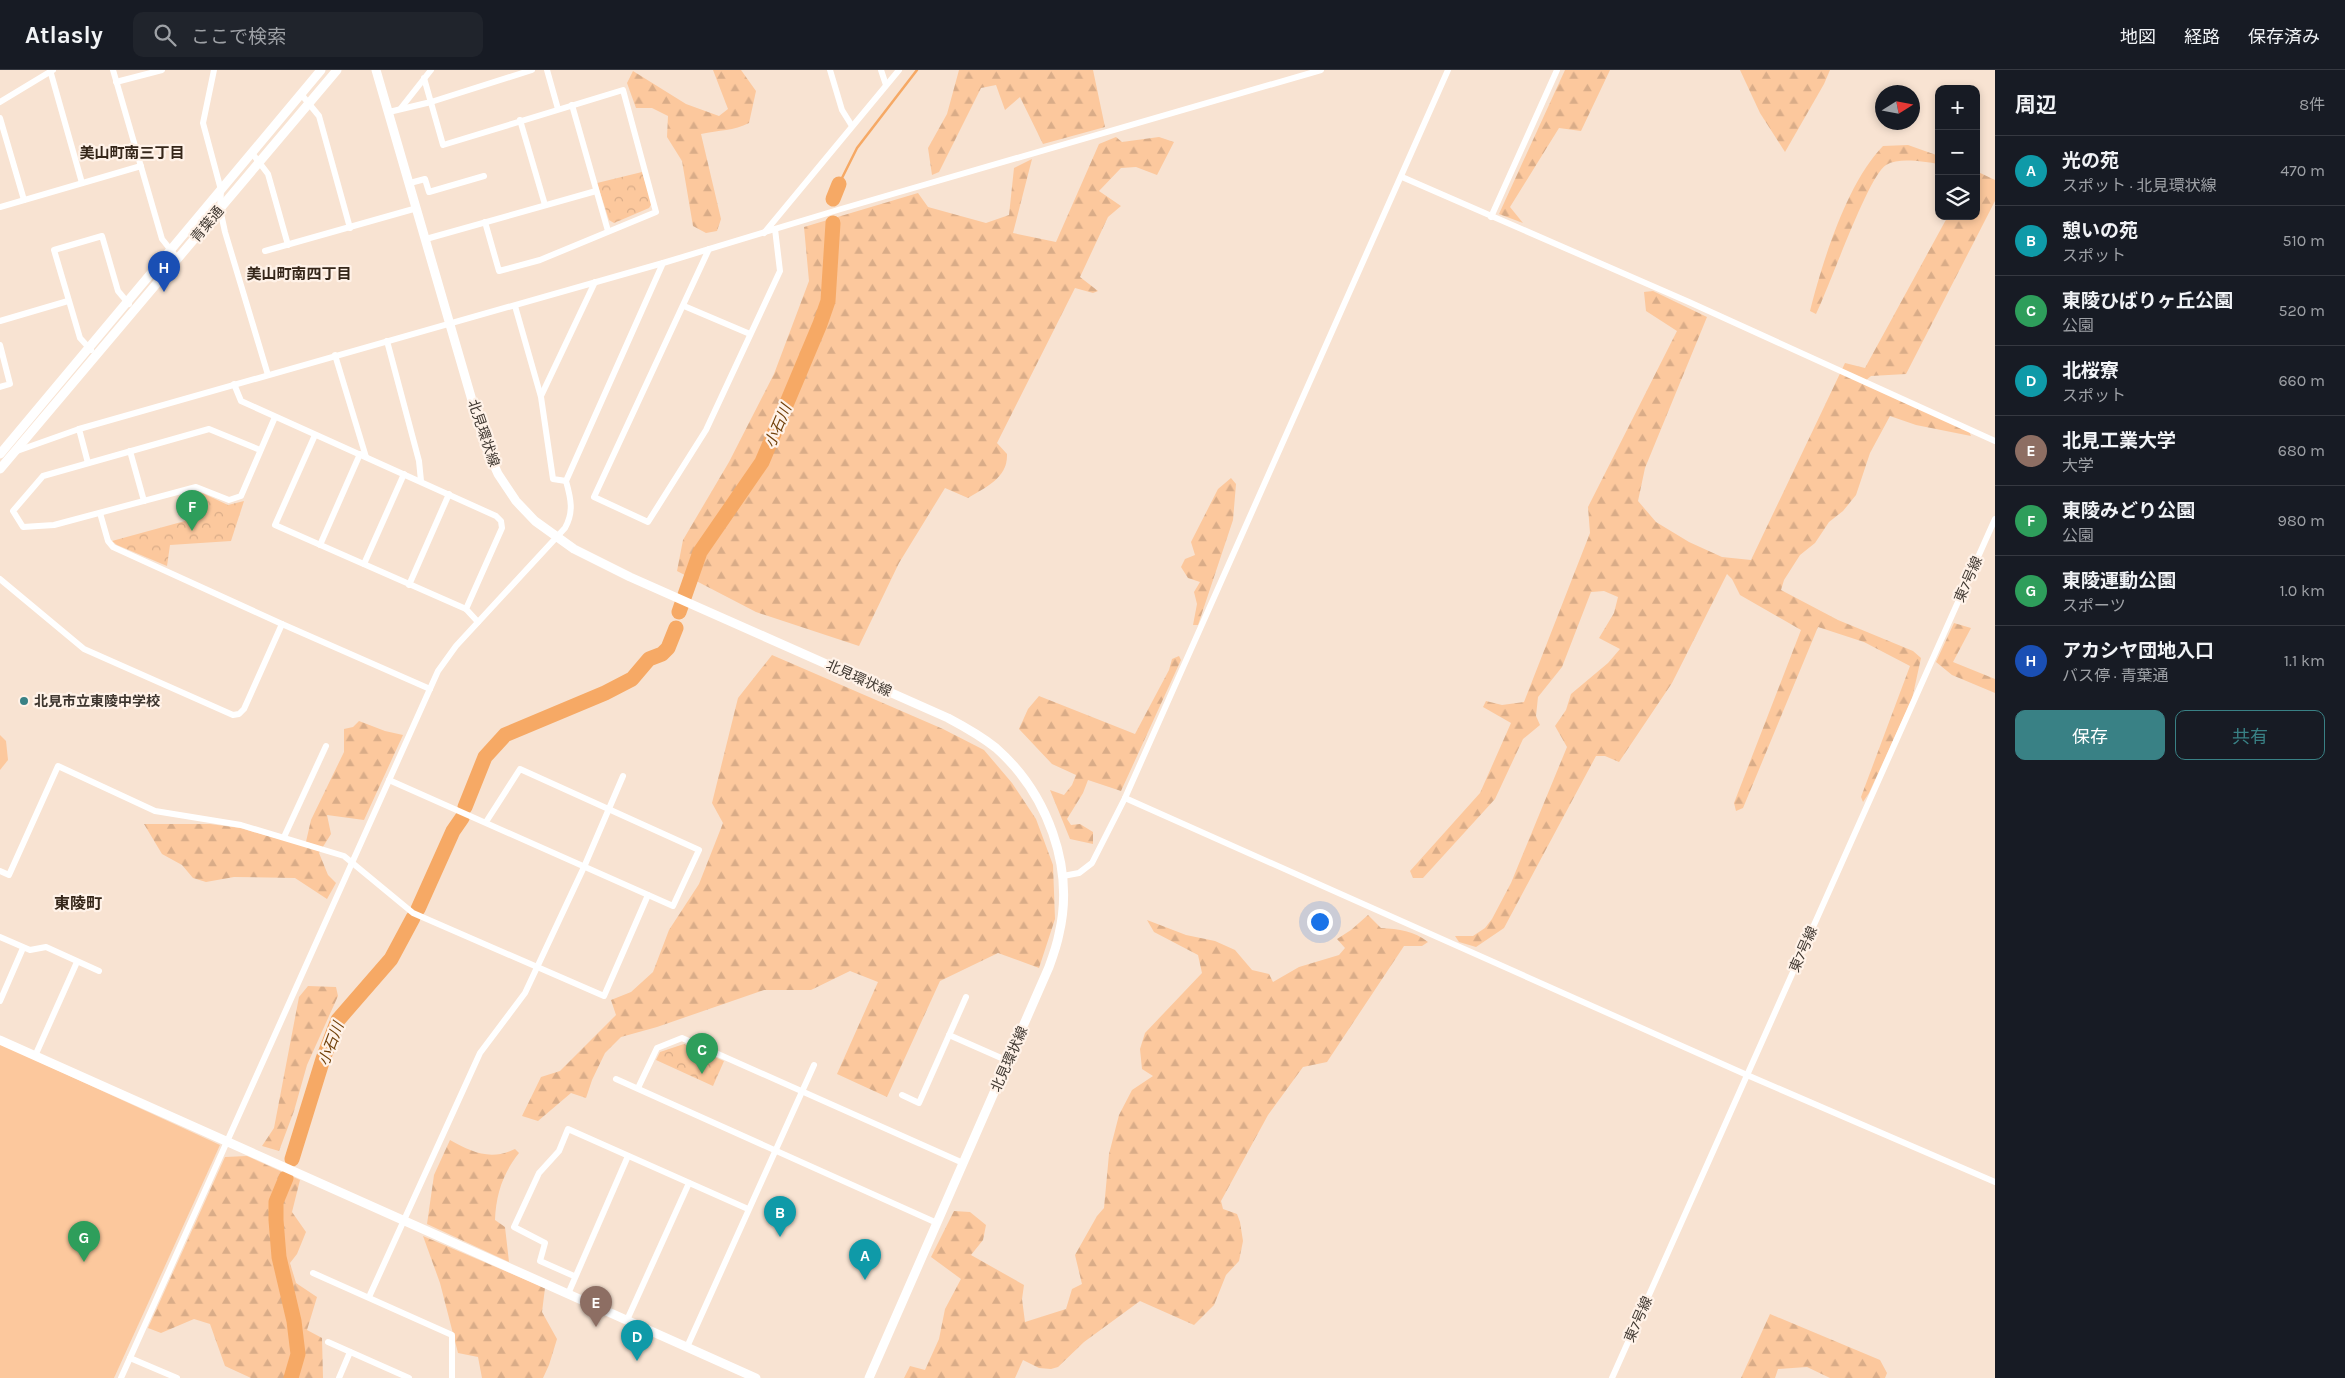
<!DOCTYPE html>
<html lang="ja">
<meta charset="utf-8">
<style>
:root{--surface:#171b24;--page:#20242c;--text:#f1f3f6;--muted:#9ea1a6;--line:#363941;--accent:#398185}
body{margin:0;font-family:Karla,"Noto Sans JP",sans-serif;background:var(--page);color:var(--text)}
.controls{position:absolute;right:15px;top:15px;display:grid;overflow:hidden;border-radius:10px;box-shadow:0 2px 8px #0003}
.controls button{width:45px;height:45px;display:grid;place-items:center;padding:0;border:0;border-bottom:1px solid var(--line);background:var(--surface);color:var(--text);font:25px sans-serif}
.compass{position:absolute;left:1875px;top:15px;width:45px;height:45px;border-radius:50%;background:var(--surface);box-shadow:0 2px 8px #0003;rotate:79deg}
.you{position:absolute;left:1319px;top:851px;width:18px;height:18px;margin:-12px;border:4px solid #fff;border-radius:50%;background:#1a73e8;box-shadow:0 0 0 8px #1a73e833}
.badge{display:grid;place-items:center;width:32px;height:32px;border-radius:50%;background:var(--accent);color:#fff;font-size:16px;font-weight:700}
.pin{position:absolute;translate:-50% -41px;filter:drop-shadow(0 1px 2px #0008)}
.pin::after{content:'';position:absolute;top:26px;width:18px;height:15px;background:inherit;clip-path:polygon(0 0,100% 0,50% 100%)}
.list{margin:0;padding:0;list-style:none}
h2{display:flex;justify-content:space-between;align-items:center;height:65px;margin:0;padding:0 20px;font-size:21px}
h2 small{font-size:16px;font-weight:400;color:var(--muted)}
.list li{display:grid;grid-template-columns:32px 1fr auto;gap:15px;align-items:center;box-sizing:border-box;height:70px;padding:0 20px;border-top:1px solid var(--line)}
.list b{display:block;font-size:19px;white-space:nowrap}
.list p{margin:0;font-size:16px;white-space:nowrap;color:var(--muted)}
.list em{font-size:16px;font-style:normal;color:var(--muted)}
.actions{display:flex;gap:10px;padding:15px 20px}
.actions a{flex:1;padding:11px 0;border:1px solid var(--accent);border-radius:10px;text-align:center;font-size:18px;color:var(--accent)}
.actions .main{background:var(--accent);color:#fff}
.icon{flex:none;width:28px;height:28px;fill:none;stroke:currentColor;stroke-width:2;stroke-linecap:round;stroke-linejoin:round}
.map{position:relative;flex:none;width:1995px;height:1308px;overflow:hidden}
header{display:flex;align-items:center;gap:30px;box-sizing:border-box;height:70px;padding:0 25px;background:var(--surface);border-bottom:1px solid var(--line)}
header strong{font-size:24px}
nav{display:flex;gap:28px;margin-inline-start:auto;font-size:18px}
.search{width:350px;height:45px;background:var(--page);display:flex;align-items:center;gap:12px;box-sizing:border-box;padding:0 18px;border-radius:10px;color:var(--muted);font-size:19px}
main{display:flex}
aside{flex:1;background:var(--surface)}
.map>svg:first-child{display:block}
</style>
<header>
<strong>Atlasly</strong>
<div class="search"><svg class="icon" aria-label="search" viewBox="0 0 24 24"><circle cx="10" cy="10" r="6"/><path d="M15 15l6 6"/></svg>ここで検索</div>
<nav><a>地図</a><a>経路</a><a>保存済み</a></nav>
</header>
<main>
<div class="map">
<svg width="1995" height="1308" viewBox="0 0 1995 1308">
<defs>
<pattern id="forest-firs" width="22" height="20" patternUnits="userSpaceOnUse" patternTransform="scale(1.25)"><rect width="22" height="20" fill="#fcc89d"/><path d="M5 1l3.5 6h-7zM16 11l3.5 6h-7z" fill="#d9ac88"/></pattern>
<pattern id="park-crowns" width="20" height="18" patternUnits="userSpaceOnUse" patternTransform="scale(1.25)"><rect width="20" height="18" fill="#fcc89d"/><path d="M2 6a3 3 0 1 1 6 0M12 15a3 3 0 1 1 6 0" fill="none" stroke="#d9ac88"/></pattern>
</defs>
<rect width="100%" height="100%" fill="#f8e3d2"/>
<g fill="url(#forest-firs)">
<path d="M713 0H741L756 21 749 53C734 61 719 60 701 64L721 149 717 161 706 163 693 156 682 91 667 67 668 46 652 38H636L627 13 633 1 686 34 719 46 728 39Z"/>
<polygon points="959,0 1093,0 1105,57 1043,74 1020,27 1005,40 996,15 981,18 939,102 932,105 928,78 947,44"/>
<polygon points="1565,0 1610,0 1581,61 1559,58 1510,137 1523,153 1499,144"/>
<polygon points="1740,0 1830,0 1824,14 1785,82 1760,43"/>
<path d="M1116 67 1122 72 1159 67 1174 72 1157 105 1136 97 1121 98 1099 121 1121 136 1108 147 1080 207 1098 221 1093 223 1075 218 997 373 1007 384C1008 408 986 417 968 428L945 418 899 493 859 576 756 542 677 501 683 470 729 392 774 304 809 211 804 157 918 123 928 137 986 153 1009 145 1014 98 1032 89 1013 163 1056 172 1099 74Z"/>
<path d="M1908 75 1939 86V94C1923 92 1900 87 1886 95 1868 106 1829 218 1816 244L1810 241C1823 190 1847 113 1883 76Z"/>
<polygon points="1976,101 1995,110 1995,131 1906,304 1871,306 1865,311 1969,361 1971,366 1916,355 1890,346 1870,383 1856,425 1843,441 1829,452 1815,473 1800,485 1784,510 1781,520 1838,550 1913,581 1921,588 1912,629 1869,723 1863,732 1861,727 1910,596 1864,572 1818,557 1743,738 1736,741 1734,733 1801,560 1740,525 1732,509 1727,504 1672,613 1619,692 1605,686 1596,686 1504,858 1476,877 1459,872 1455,866 1473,866 1485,858 1492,849 1511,813 1567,677 1555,656 1566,640 1571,624 1608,593 1620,579 1599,568 1614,543 1618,527 1604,521 1591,522 1562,597 1538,627 1536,646 1540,655 1523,669 1495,729 1423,808 1413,808 1410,801 1480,723 1511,653 1483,637 1486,631 1502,635 1524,632 1590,463 1588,437 1677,261 1646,241 1644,222 1653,221 1707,247 1645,398 1638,431 1656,452 1689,472 1722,487 1751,490 1845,293 1865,298 1948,146 1976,146"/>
<polygon points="1231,408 1236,414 1233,450 1198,555 1193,555 1197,534 1194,522 1200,512 1188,508 1181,497 1185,489 1195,485 1191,472 1218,419"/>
<polygon points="1954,553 1971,558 1953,592 1995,609 1995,623 1952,605 1936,592"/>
<polygon points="772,585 943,659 984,680 1012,713 1036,749 1053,795 1055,849 1039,898 998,883 940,911 887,1027 837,1004 878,912 850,901 811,920 764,920 657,957 621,967 605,983 592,1010 586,1028 571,1023 538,1051 522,1046 541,1007 560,1001 616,945 611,930 631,922 653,902 669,860 699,814 723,753 712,733 738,628"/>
<polygon points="1179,586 1181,590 1121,721 1088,710 1083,723 1067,749 1071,755 1080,754 1093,762 1093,774 1070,769 1050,720 1064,725 1072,715 1076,705 1052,694 1019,659 1028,639 1039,626 1135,664 1169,600 1172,589"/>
<polygon points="359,651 385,661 403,665 364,750 327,745 331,764 319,783 328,805 336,813 327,829 295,808 234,807 206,812 193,808 182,795 162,784 144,754 210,754 240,758 305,776 311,750 344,682 344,659 353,657"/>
<path d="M1368 845 1381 858C1399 859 1414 861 1428 872L1422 876H1404L1327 992 1303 997 1268 1045 1221 1131 1223 1139 1237 1144 1240 1152 1243 1171 1239 1191 1226 1205 1214 1235 1194 1255 1140 1231 1084 1272 1058 1297 1051 1299 1039 1298 1023 1290 1015 1308H904L910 1296 925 1300 939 1269 945 1239 961 1209 931 1187 954 1141 970 1142 986 1155 983 1170 971 1185 1024 1215 1022 1229 1025 1252 1066 1239 1072 1219 1082 1214 1075 1185 1097 1146 1104 1138 1109 1084 1119 1045 1132 1020 1153 1006 1142 999 1140 979 1145 963 1202 903 1198 885 1154 862 1147 850 1186 865 1215 871 1235 880 1252 900 1269 904 1273 912 1299 897 1339 885 1345 878 1337 869 1351 860Z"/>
<polygon points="308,916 336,917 338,926 307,995 294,1041 279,1081 262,1076 274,1058 299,927"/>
<path d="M450 1070C472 1082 490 1091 515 1079L519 1083C503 1103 496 1124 495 1150L505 1157 509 1192 427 1154 434 1105Z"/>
<polygon points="247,1086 300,1110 292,1142 306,1162 297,1184 290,1193 296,1213 317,1227 307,1260 322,1268 323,1308 251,1308 225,1296 210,1254 194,1249 161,1263 148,1258 225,1087"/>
<polygon points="423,1166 545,1218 542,1242 557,1269 549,1295 543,1308 482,1308 478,1287 458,1283 440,1213"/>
<polygon points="1770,1244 1880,1290 1887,1303 1885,1308 1830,1308 1807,1297 1778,1299 1775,1308 1741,1308"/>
</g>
<g fill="url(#park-crowns)">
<polygon points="642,102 652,133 649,138 614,153 609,150 597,113"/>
<polygon points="198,421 228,435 244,431 231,471 170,475 167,496 117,475 112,471 185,451 179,426"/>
<polygon points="684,974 724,991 713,1016 656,990 660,982"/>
</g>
<g fill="#fcc89d">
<polygon points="0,665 6,671 8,690 0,700"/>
<polygon points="0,974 220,1075 114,1308 0,1308"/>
</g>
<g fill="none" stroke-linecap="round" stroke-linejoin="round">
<polyline stroke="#f6a965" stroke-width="2.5" points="839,114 857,78 917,0"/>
<g stroke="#f6a965" stroke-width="15">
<polyline points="833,129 839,114"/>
<polyline points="679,542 700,482 762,392 820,254 828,231 833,153"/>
<polyline points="465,737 485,687 505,665 605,623 632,609 649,589 662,584 668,578 676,558"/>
<polyline points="418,839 453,761 462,748"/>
<polyline points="292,1089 323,989 338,950 391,889 413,848"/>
<polyline points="286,1108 276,1132 276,1150 279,1187 294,1251 298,1284 291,1308"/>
</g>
<g stroke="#fff" stroke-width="6">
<polyline points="50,0 82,113"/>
<polyline points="113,0 162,169 178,189"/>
<polyline points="214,0 203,53 221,120 220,139 225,162 268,305"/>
<polyline points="547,0 558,39"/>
<polyline points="830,0 842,40 852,56"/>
<polyline points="881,0 886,15"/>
<polyline points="424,8 443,75 623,20 656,142 540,190 499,201 485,152"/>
<polyline points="116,12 162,0"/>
<polyline points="301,24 319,46 350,158"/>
<polyline points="0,32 53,0"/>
<polyline points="572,35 608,161"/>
<polyline points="401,38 431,0"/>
<polyline points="389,42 431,32 532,0"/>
<polyline points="0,48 24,130"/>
<polyline points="520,50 545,135"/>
<polyline points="252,83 268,104 288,175"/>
<polyline points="1402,107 1689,232 1995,371"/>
<polyline points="410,113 425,109 429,122 484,106"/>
<polyline points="0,137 141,96"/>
<polyline points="1491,147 1557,0"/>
<polyline points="764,163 899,0"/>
<polyline points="426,169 596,121"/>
<polyline points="709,179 594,427 648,452 706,360 780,201 775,159"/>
<polyline points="265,181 417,138"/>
<polyline points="515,236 541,327 553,409 566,411"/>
<polyline points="684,236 750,264"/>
<polyline points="0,251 68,231"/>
<polyline points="387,271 419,391 421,411"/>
<polyline points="0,275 10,314 0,317"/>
<polyline points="91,280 80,268 54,180 102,166 118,221 129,234"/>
<polyline points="335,285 366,387"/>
<polyline points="234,314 241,331 496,446 501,451 502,458 466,539 478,552"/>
<polyline points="541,326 595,212"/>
<polyline points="79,359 88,393"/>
<polyline points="315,365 275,455 466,539"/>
<polyline points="260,380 209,359 43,406 13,441 23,457 54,455 196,417 229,430 241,426 275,347"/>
<polyline points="17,381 79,359 663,193 841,139 1321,0"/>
<polyline points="130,381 144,431"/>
<polyline points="100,443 108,471 113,477 282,554 430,619"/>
<polyline points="320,475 360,384"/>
<polyline points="364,494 404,404"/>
<polyline points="0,509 84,579 233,645 239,644 244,639 282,554"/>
<polyline points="409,515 449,424"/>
<polyline points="389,710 673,836 699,780 520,699 486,752"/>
<polyline points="1125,728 1747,1005 1995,1112"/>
<polyline points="284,767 326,676"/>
<polyline points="0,801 9,805 58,696 155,741 241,755 344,786 413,843 604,926 648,825"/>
<polyline points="1063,806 1079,803 1092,793 1125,728 1448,0"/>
<polyline points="0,867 30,880 46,877 99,901"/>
<polyline points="0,931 23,878"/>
<polyline points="949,965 1008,991"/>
<polyline points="35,986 77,892"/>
<polyline points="616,1009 937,1153"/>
<polyline points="638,1018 657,978 682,968 963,1093"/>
<polyline points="902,1025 919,1033 966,927"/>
<polyline points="313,1203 452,1265 452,1308"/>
<polyline points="574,1206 540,1191 545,1173 514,1157 539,1103 559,1081 568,1059 748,1139"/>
<polyline points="568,1224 628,1086"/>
<polyline points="369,1227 480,983 525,923 584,797 623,706"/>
<polyline points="627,1250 689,1113"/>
<polyline points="328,1272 409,1308"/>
<polyline points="687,1277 814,995"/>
<polyline points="130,1288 177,1308"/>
<path d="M121 1308 438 601 456 576 565 458C574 442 571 429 566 411L663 193"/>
<polyline points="339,1308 350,1282"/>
<polyline points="1612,1308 1995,449"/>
</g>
<g stroke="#fff" stroke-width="9">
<polyline points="0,384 321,0"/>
<polyline points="0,399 337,0"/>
<polyline points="0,970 756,1308"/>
</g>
<path stroke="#fff" stroke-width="9" d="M376 0 485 375 498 404 516 431 535 451 574 479 630 507 948 648C965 657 981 666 996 678 1047 723 1075 797 1059 864 1057 875 1053 886 1049 897L869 1308"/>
</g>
<circle fill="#398185" stroke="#fff2e8" stroke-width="2" cx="24" cy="631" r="5"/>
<g text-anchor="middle" stroke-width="4.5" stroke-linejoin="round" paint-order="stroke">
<g font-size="14" fill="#3e362f" stroke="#fff2e8">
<text transform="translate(207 154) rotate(-50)" y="5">青葉通</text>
<text transform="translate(484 363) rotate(71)" y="5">北見環状線</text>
<text transform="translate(1968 509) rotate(-66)" y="5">東7号線</text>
<text transform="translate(859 608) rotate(24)" y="5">北見環状線</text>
<text transform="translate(1803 879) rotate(-66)" y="5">東7号線</text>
<text transform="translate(1009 989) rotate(-66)" y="5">北見環状線</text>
<text transform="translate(1638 1249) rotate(-66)" y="5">東7号線</text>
</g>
<g font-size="14" font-weight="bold" fill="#3e362f" stroke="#fff2e8" text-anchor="start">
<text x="34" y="636">北見市立東陵中学校</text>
</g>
<g font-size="15" font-weight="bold" fill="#352619" stroke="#fff2e8">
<text x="132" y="88">美山町南三丁目</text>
<text x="299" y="209">美山町南四丁目</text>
</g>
<g font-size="15" font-style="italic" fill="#71400a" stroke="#fff2e8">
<text transform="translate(778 356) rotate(-67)" y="5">小石川</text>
<text transform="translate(331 974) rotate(-69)" y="5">小石川</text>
</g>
<g font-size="16" font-weight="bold" fill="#352619" stroke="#fff2e8">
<text x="78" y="839">東陵町</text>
</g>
</g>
</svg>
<div class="controls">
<button>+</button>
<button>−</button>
<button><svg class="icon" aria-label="layers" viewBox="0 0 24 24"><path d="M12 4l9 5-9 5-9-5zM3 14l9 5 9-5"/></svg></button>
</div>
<svg class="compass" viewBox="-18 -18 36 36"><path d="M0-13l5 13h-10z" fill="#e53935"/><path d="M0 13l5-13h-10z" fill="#9ea1a6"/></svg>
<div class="you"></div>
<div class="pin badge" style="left:865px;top:1210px;background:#0f9aa8">A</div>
<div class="pin badge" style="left:780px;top:1167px;background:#0f9aa8">B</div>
<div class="pin badge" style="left:702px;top:1004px;background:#2e9e5b">C</div>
<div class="pin badge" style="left:637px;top:1291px;background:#0f9aa8">D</div>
<div class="pin badge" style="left:596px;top:1257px;background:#8d6e63">E</div>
<div class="pin badge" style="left:192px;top:461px;background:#2e9e5b">F</div>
<div class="pin badge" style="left:84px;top:1192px;background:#2e9e5b">G</div>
<div class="pin badge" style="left:164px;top:222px;background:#1a4fb4">H</div>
</div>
<aside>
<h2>周辺<small>8件</small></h2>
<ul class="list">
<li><span class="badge" style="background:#0f9aa8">A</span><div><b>光の苑</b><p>スポット · 北見環状線</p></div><em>470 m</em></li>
<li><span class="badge" style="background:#0f9aa8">B</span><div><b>憩いの苑</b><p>スポット</p></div><em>510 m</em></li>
<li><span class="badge" style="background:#2e9e5b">C</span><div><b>東陵ひばりヶ丘公園</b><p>公園</p></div><em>520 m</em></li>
<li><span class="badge" style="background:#0f9aa8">D</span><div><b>北桜寮</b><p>スポット</p></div><em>660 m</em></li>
<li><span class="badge" style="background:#8d6e63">E</span><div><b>北見工業大学</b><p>大学</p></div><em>680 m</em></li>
<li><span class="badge" style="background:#2e9e5b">F</span><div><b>東陵みどり公園</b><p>公園</p></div><em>980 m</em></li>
<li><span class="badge" style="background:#2e9e5b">G</span><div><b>東陵運動公園</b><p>スポーツ</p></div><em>1.0 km</em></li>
<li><span class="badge" style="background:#1a4fb4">H</span><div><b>アカシヤ団地入口</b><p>バス停 · 青葉通</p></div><em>1.1 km</em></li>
</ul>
<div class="actions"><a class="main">保存</a><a>共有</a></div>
</aside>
</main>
